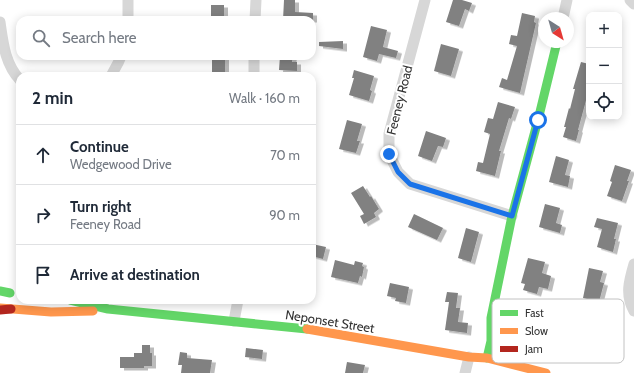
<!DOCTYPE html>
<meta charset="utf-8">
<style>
:root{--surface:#fff;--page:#f2f2f3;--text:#1f2937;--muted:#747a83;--line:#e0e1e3}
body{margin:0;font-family:Cabin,sans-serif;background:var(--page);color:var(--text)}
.controls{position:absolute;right:12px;top:12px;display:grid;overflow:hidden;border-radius:8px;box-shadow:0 2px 10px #0003}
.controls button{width:36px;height:36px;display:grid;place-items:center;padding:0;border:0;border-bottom:1px solid var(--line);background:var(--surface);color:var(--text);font:20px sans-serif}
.compass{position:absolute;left:538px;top:12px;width:36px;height:36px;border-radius:50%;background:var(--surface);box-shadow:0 2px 10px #0003;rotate:143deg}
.stop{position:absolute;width:12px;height:12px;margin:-9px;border:3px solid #1a73e8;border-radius:50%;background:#fff}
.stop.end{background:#1a73e8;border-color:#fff;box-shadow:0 1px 4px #0008}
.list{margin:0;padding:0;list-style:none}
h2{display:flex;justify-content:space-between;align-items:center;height:52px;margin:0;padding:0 16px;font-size:17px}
h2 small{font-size:13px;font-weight:400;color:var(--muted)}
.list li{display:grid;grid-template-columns:26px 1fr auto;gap:12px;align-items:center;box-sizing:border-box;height:60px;padding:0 16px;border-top:1px solid var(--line)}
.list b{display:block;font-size:15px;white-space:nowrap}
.list p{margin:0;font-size:13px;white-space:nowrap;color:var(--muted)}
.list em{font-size:13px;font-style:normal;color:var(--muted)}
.icon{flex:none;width:22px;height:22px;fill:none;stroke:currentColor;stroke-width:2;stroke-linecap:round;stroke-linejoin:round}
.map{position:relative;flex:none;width:634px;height:373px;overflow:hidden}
.search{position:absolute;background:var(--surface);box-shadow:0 2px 10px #0003;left:16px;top:16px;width:300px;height:44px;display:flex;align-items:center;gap:10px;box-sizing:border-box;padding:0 14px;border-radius:12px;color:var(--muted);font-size:15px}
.panel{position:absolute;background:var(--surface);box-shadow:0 2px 10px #0003;left:16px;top:72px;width:300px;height:232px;border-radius:12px}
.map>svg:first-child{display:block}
</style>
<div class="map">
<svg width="634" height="373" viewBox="0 0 634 373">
<defs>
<filter id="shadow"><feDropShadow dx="4" dy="2.5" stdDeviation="0" flood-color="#0004"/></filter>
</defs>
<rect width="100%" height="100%" fill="#fff"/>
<g fill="#818181" filter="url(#shadow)">
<polygon points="284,0 295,0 295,12 313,13 313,20 283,20"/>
<polygon points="453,0 462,0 472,3 469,11 465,9 459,26 446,22"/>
<rect x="211" y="5" width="13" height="15"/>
<polygon points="522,13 535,16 534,22 536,23 520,93 499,87 502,78 507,80 517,46 509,44 511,35 517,36"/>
<polygon points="371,26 387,30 383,47 398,51 396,58 379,54 377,61 363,57"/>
<polygon points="343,41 343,49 319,46 319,42"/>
<polygon points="441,44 459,49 451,76 434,71"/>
<rect x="212" y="56" width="13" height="18"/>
<polygon points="280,56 293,56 292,62 297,62 297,71 279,70"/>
<polygon points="581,62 589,64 589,93 588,93 578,130 579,130 576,141 563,137 566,127 564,127 569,108 570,109 575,89 573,89"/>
<polygon points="354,70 374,76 370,90 372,91 369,101 349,95 354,78 352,78"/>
<polygon points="498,102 515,107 511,119 509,118 499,151 501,151 495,176 476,171 478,162 483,163 490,134 484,132 488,118 493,119"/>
<polygon points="347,120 362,124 357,141 360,141 356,153 339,149"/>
<polygon points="426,131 446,138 443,147 438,146 432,161 418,156"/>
<polygon points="556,156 569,160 565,175 570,176 568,187 549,182"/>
<polygon points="615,165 631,170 627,181 629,181 622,201 607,196 612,182 610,181"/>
<polygon points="363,186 370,197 371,196 379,209 374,213 376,217 364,224 360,216 364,214 351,193"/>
<polygon points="545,204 560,208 556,223 562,225 560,233 539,227"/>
<polygon points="414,214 443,228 437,240 408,227"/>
<polygon points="597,218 618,223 614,239 616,239 613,252 597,247 602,229 594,227"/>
<polygon points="466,228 479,232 471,262 458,258"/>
<polygon points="312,244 326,247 323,259 312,256"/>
<polygon points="528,258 545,262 542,273 551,276 548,289 539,287 537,294 523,290 525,284 521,283"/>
<polygon points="335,260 354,265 355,261 363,263 362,266 364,267 362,277 360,276 358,283 331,277"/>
<polygon points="589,268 603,271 600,282 604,283 599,302 583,298"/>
<polygon points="390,283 409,287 406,303 395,301 396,298 387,296"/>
<polygon points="447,292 458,293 456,308 460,308 458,322 468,323 467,333 445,330 449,302 445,302"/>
<polygon points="142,345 150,345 150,353 152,353 152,366 144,366 144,368 120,368 120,357 134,357 134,353 142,353"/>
<polygon points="246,348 263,350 262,359 245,357"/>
<polygon points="180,352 187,353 187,358 212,360 210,373 181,373 182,365 178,365"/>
<polygon points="347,362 365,365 363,373 345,373"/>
</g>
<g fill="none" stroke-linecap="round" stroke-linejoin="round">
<g stroke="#d7d7d7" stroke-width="11">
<polyline points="425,0 389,134 389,154 398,172 410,184 512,216"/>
<polyline points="630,0 634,4"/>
<polyline points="563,18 567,0"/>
<polyline points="128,20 128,0"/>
<polyline points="255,20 256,0"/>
<path d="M0 22C3 43 5 64 20 80"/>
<polyline points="111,76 118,63 121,56"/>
<polyline points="254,76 254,56"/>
<path d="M634 264C629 281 625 295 634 311"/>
<polyline points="234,321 238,300"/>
<polyline points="465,373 469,357"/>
</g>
<g stroke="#63d668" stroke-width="9">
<polyline points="0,291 10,293"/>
<polyline points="70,300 108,309 307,329"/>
<polyline points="487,358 491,341 491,318 512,216 538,120 557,42"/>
</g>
<g stroke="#ff974d" stroke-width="9">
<polyline points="0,308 51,312 93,311"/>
<polyline points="307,329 469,357 487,358 546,373"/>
</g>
<polyline stroke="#b3261e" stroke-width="9" points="0,310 11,309"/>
</g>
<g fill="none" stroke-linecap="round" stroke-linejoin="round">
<polyline stroke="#1a73e8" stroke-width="5" points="389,154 398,172 410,184 512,216 538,120"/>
</g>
<g text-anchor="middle" stroke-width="4" stroke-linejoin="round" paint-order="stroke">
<g font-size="13" fill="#333" stroke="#fff">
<text transform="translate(399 100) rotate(-76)" y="5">Feeney Road</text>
<text transform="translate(330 321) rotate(9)" y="5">Neponset Street</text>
</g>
</g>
<rect x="492" y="299" width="132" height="64" rx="6" fill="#fff" stroke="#c2c2c2" stroke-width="1"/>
<rect x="500" y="310" width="18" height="6" fill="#63d668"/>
<rect x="500" y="328" width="18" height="6" fill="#ff974d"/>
<rect x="500" y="346" width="18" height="6" fill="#b3261e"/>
<g font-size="11" fill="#333">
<text x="525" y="317">Fast</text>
<text x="525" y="335">Slow</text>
<text x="525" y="353">Jam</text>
</g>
</svg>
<div class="controls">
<button>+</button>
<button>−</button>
<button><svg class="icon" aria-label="locate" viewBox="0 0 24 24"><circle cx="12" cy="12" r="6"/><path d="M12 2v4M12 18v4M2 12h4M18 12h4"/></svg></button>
</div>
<svg class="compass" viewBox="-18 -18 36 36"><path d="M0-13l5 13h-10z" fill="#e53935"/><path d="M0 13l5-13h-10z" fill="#747a83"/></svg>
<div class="stop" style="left:538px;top:120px"></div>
<div class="stop end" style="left:389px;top:154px"></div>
<div class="search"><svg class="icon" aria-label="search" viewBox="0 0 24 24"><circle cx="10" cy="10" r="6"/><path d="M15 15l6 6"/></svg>Search here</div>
<section class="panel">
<h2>2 min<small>Walk · 160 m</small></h2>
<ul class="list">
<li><svg class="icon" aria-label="ahead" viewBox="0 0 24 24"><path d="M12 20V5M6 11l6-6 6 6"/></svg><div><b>Continue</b><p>Wedgewood Drive</p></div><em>70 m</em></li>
<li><svg class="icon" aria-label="right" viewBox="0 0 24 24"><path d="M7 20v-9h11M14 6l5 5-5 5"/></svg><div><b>Turn right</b><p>Feeney Road</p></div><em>90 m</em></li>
<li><svg class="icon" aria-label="arrive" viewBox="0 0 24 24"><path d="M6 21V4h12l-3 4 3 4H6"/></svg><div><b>Arrive at destination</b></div></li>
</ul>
</section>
</div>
